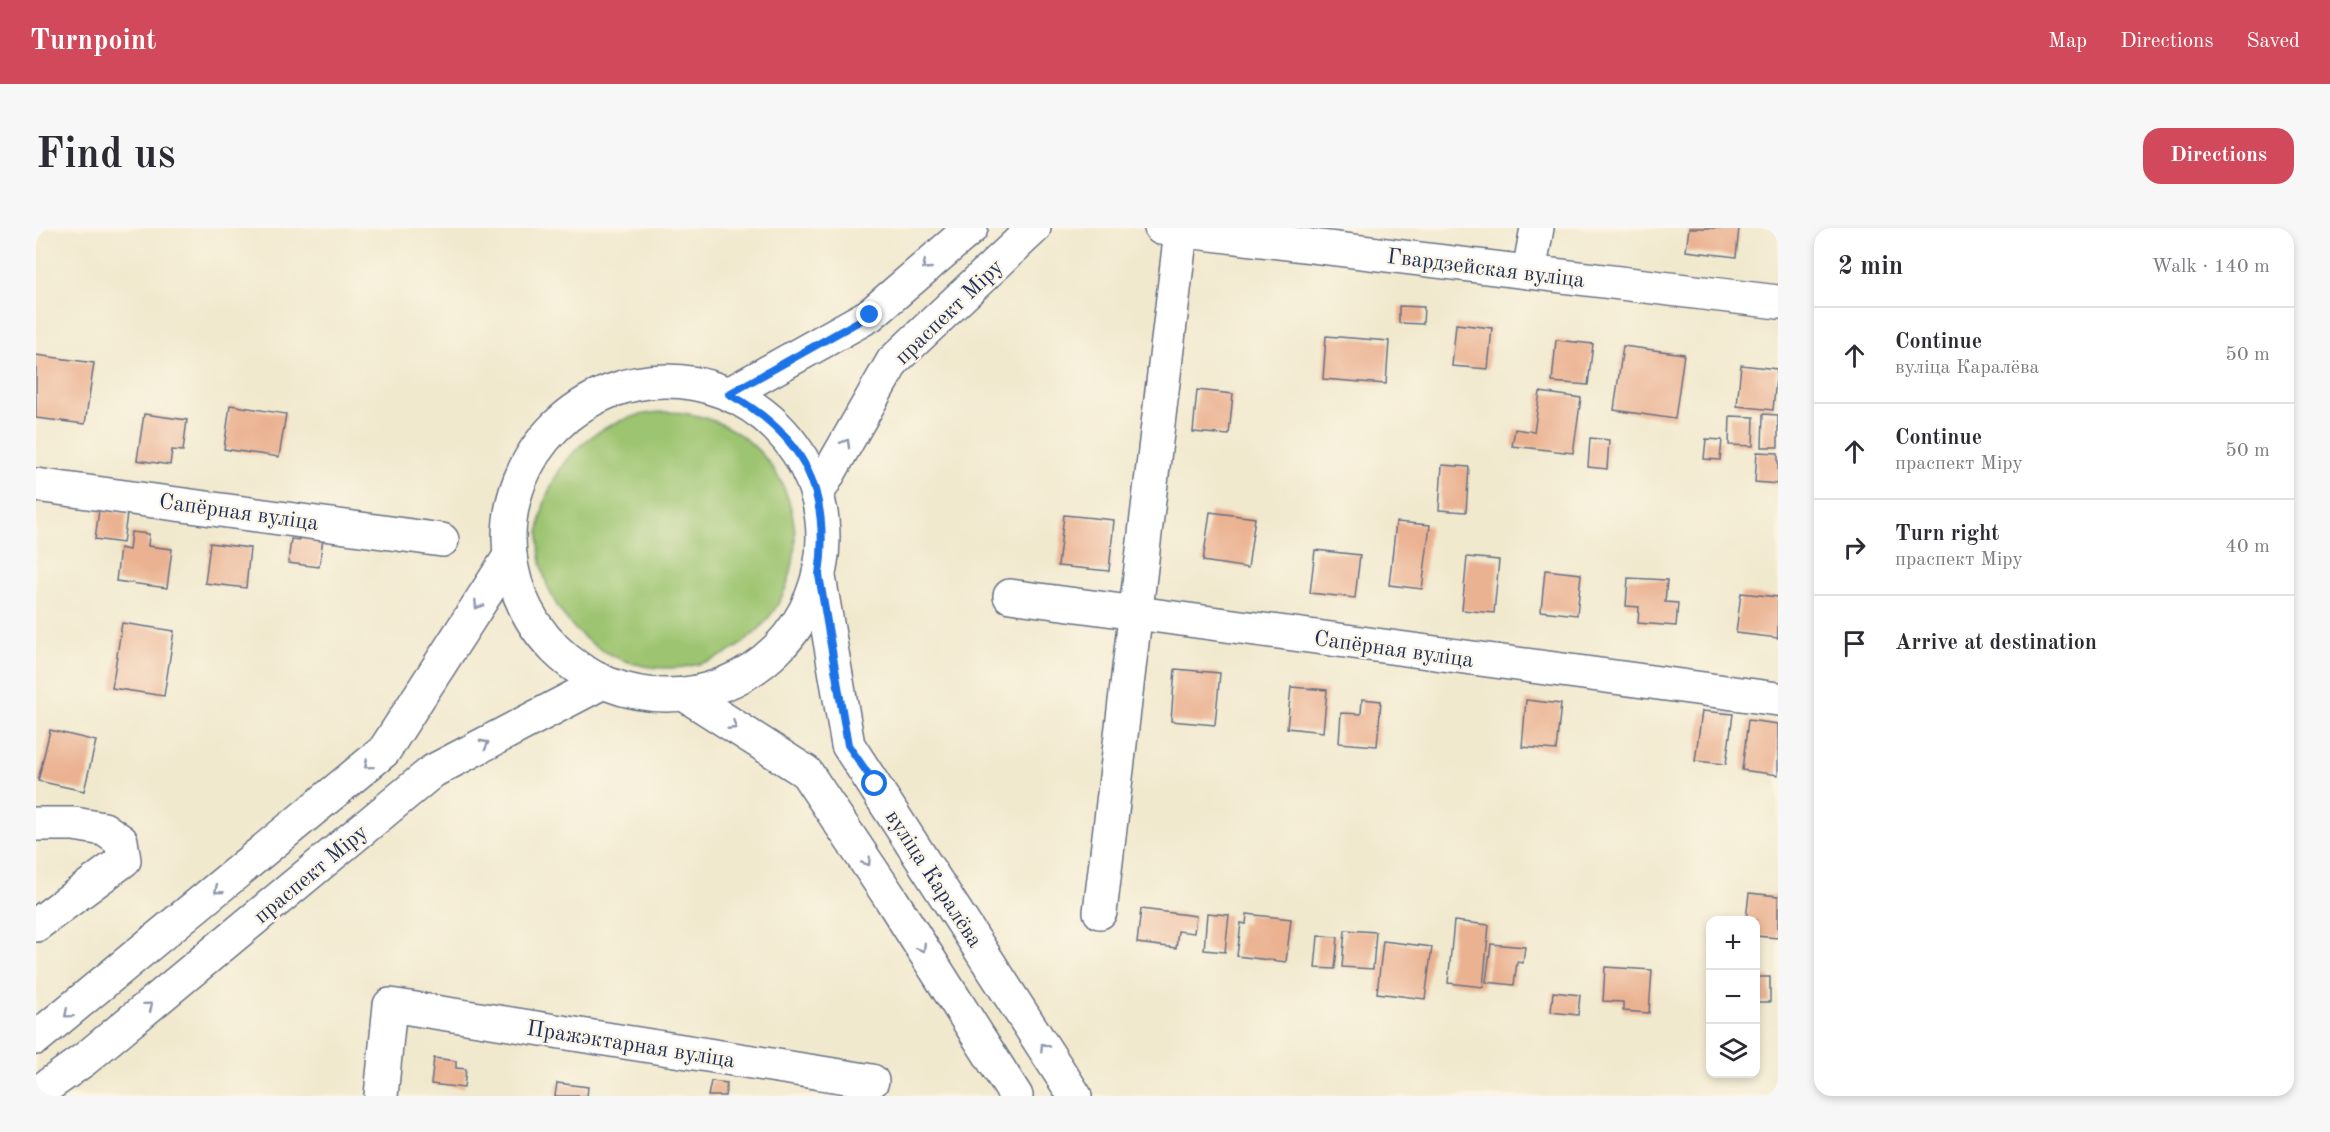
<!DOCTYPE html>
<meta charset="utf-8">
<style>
:root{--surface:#fff;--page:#f7f7f7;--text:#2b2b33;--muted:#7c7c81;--line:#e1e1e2;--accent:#d1495b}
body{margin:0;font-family:"Old Standard TT",serif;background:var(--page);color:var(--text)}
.controls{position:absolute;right:18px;bottom:18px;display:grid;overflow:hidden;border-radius:12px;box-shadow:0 3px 9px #0003}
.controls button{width:54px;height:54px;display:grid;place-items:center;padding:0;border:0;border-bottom:2px solid var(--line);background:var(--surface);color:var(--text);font:30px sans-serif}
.stop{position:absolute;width:18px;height:18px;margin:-14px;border:4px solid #1a73e8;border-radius:50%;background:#fff}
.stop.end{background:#1a73e8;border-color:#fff;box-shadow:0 2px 6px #0008}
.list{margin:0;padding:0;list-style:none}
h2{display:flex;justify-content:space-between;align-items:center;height:78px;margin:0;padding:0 24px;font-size:26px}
h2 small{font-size:20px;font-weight:400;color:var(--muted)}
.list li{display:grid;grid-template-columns:39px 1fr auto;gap:18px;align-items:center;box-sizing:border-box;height:96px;padding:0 24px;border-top:2px solid var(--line)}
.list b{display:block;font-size:22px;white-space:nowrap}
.list p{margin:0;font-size:20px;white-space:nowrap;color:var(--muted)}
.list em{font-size:20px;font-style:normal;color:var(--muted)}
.icon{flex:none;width:33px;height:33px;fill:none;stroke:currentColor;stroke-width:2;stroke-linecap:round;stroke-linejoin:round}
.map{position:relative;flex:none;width:1742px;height:868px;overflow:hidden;border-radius:18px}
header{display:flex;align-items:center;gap:36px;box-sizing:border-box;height:84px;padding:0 30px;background:var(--accent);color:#fff}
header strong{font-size:28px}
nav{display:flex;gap:33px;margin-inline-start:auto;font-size:21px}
.intro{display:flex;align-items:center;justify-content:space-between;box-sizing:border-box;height:144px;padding:0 36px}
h1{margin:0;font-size:42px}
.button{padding:15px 27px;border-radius:18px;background:var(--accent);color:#fff;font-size:21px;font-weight:700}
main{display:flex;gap:36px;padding:0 36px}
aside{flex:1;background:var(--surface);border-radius:18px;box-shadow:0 3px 9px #0003}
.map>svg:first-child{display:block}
</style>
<header>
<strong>Turnpoint</strong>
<nav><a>Map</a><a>Directions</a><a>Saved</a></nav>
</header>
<div class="intro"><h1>Find us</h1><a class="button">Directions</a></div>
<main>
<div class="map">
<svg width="1742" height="868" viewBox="0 0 1742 868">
<rect width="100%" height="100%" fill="#fcf5e5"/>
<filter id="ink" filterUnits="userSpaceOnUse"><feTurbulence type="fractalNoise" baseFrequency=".0167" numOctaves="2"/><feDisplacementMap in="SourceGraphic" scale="12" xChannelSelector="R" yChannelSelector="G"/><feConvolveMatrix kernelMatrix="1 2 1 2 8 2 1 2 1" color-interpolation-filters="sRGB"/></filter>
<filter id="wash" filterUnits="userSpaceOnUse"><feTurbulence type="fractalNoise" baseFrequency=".008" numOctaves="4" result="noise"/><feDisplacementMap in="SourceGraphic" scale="24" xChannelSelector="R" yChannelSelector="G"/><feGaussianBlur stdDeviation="1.35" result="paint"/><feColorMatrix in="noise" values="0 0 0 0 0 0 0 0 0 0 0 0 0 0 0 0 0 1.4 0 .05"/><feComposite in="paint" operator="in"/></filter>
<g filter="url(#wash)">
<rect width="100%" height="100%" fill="#f1e9ce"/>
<circle fill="#9dc46f" stroke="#5c7a66" stroke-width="1.5" cx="631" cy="312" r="128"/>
<g id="blocks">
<g fill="#ebb292">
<polygon points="1653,0 1703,0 1700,29 1650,23"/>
<polygon points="1363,78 1388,79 1387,96 1363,95"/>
<polygon points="1420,96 1456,100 1452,141 1416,138"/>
<polygon points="1290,108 1353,113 1350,156 1287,151"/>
<polygon points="1520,112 1557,116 1552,157 1516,154"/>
<polygon points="1587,118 1648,126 1639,191 1578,182"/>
<polygon points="0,127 58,135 49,196 0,190"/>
<polygon points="1705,137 1741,141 1737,182 1701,178"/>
<polygon points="1161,162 1197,166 1193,207 1157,204"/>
<polygon points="1504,164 1545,170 1537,225 1476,218 1479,201 1498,204"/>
<polygon points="194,177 250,186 243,229 188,221"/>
<polygon points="108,186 151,192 147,223 136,222 134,237 101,232"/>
<polygon points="1727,186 1742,187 1742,219 1726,219"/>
<polygon points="1694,188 1718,189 1717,218 1693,217"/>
<polygon points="1554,210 1573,212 1571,241 1552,239"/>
<polygon points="1670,211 1686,212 1684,232 1668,231"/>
<polygon points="1721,224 1742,225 1742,256 1719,254"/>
<polygon points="1406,237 1433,239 1430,284 1403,282"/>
<polygon points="63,282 91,286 87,315 59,311"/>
<polygon points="1174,284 1219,290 1212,340 1167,333"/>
<polygon points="1028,287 1078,292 1073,343 1022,338"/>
<polygon points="1360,294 1394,297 1386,361 1353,357"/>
<polygon points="95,304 113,306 112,318 136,321 131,360 80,353 84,320 93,322"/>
<polygon points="263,308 287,311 283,339 252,335 255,311 263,312"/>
<polygon points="174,315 214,320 210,360 169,355"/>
<polygon points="1279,322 1324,327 1319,370 1274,365"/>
<polygon points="1431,329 1463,332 1458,385 1426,382"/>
<polygon points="1509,342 1545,346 1541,387 1505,383"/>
<polygon points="1592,350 1631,352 1629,374 1642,375 1640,398 1602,395 1603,379 1590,378"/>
<polygon points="1705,365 1742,369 1742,410 1700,405"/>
<polygon points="86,395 138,403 128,468 76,460"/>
<polygon points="1139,441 1184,445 1179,497 1135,493"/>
<polygon points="1255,459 1291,462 1287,504 1251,500"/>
<polygon points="1326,471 1345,473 1341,518 1303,515 1305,485 1325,486"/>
<polygon points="1490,472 1525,476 1520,522 1486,519"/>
<polygon points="1666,483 1697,486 1690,536 1659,533"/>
<polygon points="1712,492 1742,496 1742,547 1706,542"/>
<polygon points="14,502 60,513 48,563 2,553"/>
<polygon points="1713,665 1742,668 1742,710 1720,708 1720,692 1710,692"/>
<polygon points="1105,681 1160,688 1158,705 1142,703 1140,720 1101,715"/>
<polygon points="1171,685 1193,687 1189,724 1168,722"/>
<polygon points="1211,686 1255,691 1250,734 1201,728 1205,695 1210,696"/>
<polygon points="1418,693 1453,697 1447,759 1412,755"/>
<polygon points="1309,702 1340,704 1337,741 1306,739"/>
<polygon points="1282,708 1302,709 1299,741 1279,740"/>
<polygon points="1347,713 1396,719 1389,771 1341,765"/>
<polygon points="1455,716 1489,719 1487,735 1481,734 1478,757 1450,754"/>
<polygon points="1569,739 1616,742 1613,785 1587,783 1587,774 1567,773"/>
<rect x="1720" y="749" width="14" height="25"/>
<polygon points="1517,764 1544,767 1542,787 1515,784"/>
<polygon points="398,830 420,833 420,840 430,841 428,860 395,856"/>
<polygon points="675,853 691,855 689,868 672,868"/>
<polygon points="521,855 552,859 551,868 519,868"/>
</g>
</g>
</g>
<g filter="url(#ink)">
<use href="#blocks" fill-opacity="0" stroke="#667085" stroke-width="1.5"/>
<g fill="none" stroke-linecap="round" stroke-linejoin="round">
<g stroke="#667085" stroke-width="36">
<g id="minor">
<polyline points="1125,0 1742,74"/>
<polyline points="1493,44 1501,0"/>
<polyline points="0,257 406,312"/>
<polyline points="974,368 1742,471"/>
<polyline points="0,596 38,596 68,601 85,613 88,632 0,697"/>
<polyline points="1064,684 1145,3"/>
<polyline points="345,868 354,777 836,853"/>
</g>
</g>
<g stroke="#667085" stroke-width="36">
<g id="major">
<circle cx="630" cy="310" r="157"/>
<polyline points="693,166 834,87 935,0"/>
<polyline points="781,266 857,133 998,0"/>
<polyline points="783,349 812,517 1039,868"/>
<polyline points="648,466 770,544 855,671 980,868"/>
<polyline points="0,810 348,523 474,328"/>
<polyline points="0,866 49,831 397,543 567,454"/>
</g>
</g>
<use href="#minor" stroke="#fff" stroke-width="33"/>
<use href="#major" stroke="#fff" stroke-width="33"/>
</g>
<defs><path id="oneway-chevron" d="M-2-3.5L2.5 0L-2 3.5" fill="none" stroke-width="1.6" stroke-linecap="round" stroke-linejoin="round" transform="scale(1.5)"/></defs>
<g stroke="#8d97ae">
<use href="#oneway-chevron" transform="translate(890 38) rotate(139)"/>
<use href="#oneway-chevron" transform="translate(810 215) rotate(-60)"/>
<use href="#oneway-chevron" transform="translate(442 377) rotate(123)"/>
<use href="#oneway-chevron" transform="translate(697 498) rotate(33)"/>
<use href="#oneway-chevron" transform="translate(449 516) rotate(-28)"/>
<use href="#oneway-chevron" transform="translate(332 537) rotate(140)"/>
<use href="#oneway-chevron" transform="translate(831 634) rotate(56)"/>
<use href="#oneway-chevron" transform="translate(182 662) rotate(140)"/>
<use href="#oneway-chevron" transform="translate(886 720) rotate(58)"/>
<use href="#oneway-chevron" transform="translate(113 778) rotate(-40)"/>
<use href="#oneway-chevron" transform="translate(32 786) rotate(140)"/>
<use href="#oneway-chevron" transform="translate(1008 819) rotate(-123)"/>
</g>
</g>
<g fill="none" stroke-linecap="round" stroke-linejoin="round" filter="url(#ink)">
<path stroke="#1a73e8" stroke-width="8" d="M834 87 693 166C768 207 795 263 783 347L812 517 839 556"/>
</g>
<g text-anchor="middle" stroke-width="4.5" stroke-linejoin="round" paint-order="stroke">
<g font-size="22" fill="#1b2f5e" stroke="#fcf5e5">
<text transform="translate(1450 39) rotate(7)" y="8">Гвардзейская вуліца</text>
<text transform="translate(912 83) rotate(-44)" y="8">праспект Міру</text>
<text transform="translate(203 283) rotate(8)" y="8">Сапёрная вуліца</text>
<text transform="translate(1358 420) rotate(8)" y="8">Сапёрная вуліца</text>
<text transform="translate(274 645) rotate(-40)" y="8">праспект Міру</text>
<text transform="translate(899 650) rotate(57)" y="8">вуліца Каралёва</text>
<text transform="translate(595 815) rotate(9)" y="8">Пражэктарная вуліца</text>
</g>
</g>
</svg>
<div class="controls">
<button>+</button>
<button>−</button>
<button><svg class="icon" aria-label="layers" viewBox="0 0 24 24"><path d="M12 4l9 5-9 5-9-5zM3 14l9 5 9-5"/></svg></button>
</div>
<div class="stop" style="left:839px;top:556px"></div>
<div class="stop end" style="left:834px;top:87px"></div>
</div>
<aside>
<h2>2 min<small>Walk · 140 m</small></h2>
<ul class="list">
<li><svg class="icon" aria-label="ahead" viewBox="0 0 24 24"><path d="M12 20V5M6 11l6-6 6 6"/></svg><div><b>Continue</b><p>вуліца Каралёва</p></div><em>50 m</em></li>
<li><svg class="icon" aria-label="ahead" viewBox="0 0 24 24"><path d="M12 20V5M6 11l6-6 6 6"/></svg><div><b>Continue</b><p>праспект Міру</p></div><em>50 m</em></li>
<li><svg class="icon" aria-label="right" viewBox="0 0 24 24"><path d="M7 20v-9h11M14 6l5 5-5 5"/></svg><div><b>Turn right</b><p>праспект Міру</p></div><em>40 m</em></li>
<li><svg class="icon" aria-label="arrive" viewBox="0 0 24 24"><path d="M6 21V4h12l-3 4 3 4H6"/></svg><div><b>Arrive at destination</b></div></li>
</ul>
</aside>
</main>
